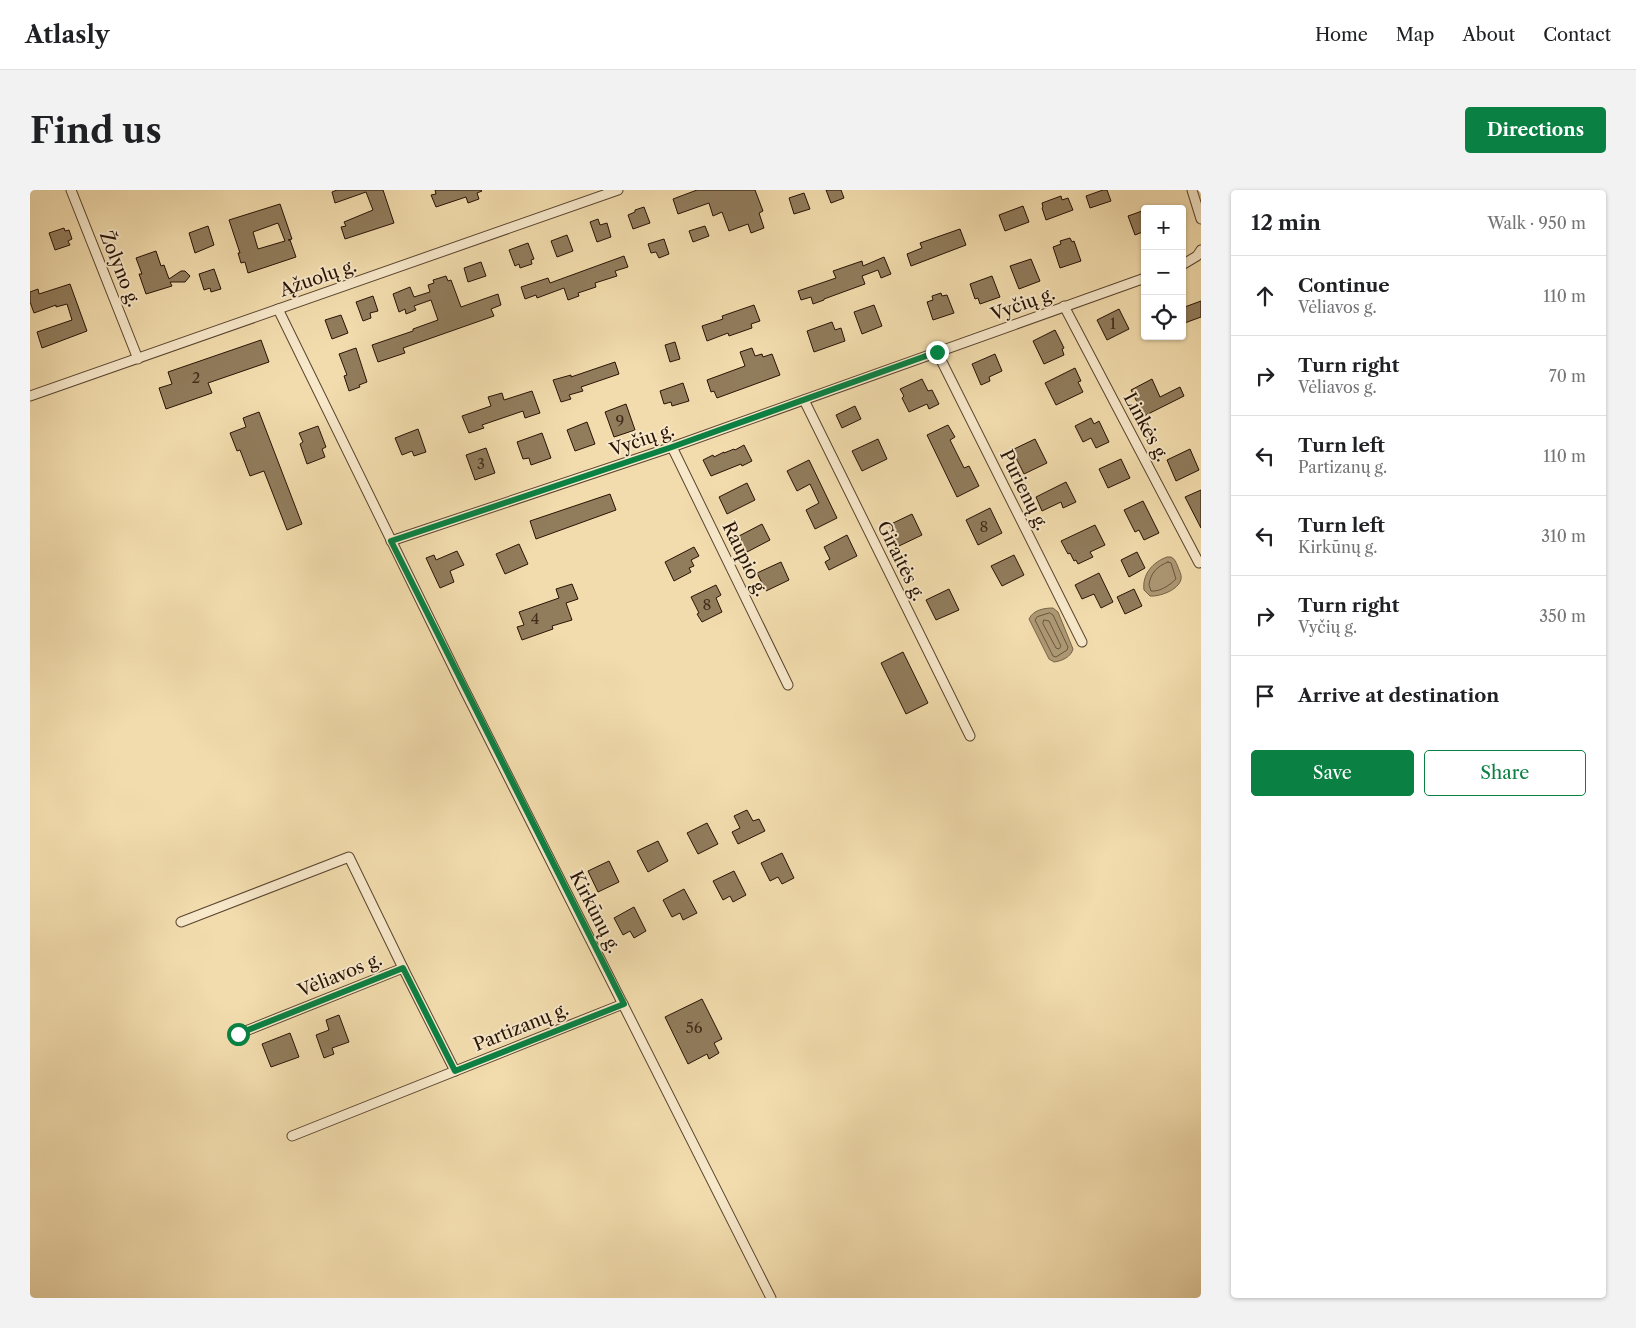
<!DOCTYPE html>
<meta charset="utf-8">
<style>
:root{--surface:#fff;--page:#f2f2f2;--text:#202124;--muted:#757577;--line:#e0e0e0;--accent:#0b8043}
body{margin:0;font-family:"Libre Caslon Text",serif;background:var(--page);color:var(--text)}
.controls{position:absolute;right:15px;top:15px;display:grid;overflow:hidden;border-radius:5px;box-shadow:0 1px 4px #0004}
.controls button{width:45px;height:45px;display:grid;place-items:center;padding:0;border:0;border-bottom:1px solid var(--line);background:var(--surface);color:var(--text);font:25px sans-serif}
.stop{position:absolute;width:15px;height:15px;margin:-11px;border:4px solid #0b8043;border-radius:50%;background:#fff}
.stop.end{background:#0b8043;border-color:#fff;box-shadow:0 1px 5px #0008}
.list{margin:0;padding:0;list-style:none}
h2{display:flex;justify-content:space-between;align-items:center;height:65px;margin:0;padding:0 20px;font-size:21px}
h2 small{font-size:16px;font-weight:400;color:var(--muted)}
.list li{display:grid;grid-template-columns:32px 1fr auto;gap:15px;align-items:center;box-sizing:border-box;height:80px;padding:0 20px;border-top:1px solid var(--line)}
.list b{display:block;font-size:19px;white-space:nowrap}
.list p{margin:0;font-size:16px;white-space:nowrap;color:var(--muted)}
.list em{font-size:16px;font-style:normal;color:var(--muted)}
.actions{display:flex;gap:10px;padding:15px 20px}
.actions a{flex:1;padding:11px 0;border:1px solid var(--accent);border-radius:5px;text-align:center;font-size:18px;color:var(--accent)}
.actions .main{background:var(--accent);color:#fff}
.icon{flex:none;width:28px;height:28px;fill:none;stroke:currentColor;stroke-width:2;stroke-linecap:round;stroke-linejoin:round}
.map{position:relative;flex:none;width:1171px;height:1108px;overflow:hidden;border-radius:5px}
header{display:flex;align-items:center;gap:30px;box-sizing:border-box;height:70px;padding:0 25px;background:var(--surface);border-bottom:1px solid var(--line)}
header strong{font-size:24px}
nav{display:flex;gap:28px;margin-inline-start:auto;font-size:18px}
.intro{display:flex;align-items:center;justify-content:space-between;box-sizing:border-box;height:120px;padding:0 30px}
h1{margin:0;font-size:35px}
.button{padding:12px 22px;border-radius:5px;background:var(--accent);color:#fff;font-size:18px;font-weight:700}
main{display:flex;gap:30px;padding:0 30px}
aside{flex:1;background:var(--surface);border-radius:5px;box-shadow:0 1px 4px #0004}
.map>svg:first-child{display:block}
</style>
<header>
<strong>Atlasly</strong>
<nav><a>Home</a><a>Map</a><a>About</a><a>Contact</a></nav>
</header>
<div class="intro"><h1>Find us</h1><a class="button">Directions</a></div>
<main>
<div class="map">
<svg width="1171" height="1108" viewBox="0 0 1171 1108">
<rect width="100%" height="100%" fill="#f2dcad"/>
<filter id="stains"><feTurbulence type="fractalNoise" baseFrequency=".004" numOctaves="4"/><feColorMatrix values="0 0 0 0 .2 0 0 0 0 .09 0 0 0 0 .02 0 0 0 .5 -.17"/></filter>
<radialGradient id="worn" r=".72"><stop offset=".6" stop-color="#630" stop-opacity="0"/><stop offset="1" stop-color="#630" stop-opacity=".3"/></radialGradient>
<g fill="#ad9874" stroke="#786348">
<path d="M1137 367H1141C1145 369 1146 372 1148 377 1149 380 1152 385 1151 389 1149 400 1129 407 1120 406L1114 400C1112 384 1123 372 1137 367Z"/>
<path d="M1023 418 1028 422 1043 459C1041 467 1032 471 1024 472L1019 469 999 429C1003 420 1014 418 1023 418Z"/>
</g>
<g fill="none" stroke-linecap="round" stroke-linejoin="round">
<g stroke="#6a563c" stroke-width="1">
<path d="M1138 372 1141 373 1146 389C1140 395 1130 402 1121 401L1119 395C1120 384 1127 376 1138 372Z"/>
<polygon points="1020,423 1023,425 1038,457 1037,460 1026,467 1023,466 1005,430 1007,427"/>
<polygon points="1014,430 1019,431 1031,456 1029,459 1026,458 1013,434"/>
</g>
</g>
<g fill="#917c5c" stroke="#281305" fill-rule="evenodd">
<polygon points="307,0 353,0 364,33 315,49 311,37 316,36 314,32 343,20 336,2 305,13 302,2"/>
<polygon points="405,0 451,0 452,1 447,3 449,9 438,13 436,7 406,17 401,5 406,4"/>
<polygon points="667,0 725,0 733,21 729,23 734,38 721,43 718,34 699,41 692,22 683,26 679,13 648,24 643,9"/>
<polygon points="796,0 811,0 814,8 801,13"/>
<polygon points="1073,0 1077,0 1081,11 1060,18 1056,6"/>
<polygon points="774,3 780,19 764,24 759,8"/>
<polygon points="1031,6 1032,10 1038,8 1043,20 1016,30 1012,18 1013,17 1012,13"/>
<path d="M250 14 262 49 258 50H260L266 67 218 83 215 72 211 73 208 63H210L199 30ZM248 33 255 51 228 59 223 42Z"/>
<polygon points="993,16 999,32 975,41 969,25"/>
<polygon points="614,17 620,33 603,39 598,25 605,22 605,20"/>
<polygon points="1115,20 1115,41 1105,45 1098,26"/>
<polygon points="568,29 570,35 577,33 581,47 567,52 560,32"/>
<polygon points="178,36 184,55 165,63 159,43"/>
<polygon points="675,36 679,46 663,52 659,41"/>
<polygon points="34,38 35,41 39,40 42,49 38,51 40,55 25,60 19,43"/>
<polygon points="930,39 936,55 881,76 877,64 892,58 890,53"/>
<polygon points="537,45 543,61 527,67 521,51"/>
<polygon points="1040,48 1042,52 1044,51 1051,71 1030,78 1023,57 1031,54 1030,51"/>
<polygon points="634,49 639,64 629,68 626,62 621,63 618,54"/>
<polygon points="498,53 504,69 501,70 502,74 490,78 489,74 485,76 479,60"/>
<polygon points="126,61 131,76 134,75 139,89 151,81 155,81 160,86 155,92 140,92 142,96 116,104 109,84 112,84 106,68"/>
<polygon points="594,66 598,77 585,81 587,86 565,93 566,97 548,103 549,106 538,110 534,98 507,108 506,105 495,109 491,97 518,88 520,93"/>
<polygon points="854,67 861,84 851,88 848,80 832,86 835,94 794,109 794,110 783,114 781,107 771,110 768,101 806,88 803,81 832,71 833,76"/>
<polygon points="1001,69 1010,91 989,99 980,76"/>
<polygon points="451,72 456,86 438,92 434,78"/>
<polygon points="184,79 191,99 181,102 180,98 174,100 169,84"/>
<polygon points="416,86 418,91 421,90 431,117 468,104 471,115 461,119 464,126 373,158 375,163 348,172 342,155 383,141 383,139 408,130 401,110 384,116 386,120 376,124 375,119 369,122 363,104 380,97 384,107 400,102 398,95 404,93 403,90"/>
<polygon points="962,86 970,107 950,114 948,108 945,109 940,94"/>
<polygon points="40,94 57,141 12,158 7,142 42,130 37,114 26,117 26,115 4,123 0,112 0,102 8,99 9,104"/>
<polygon points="911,103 912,106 917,105 924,123 903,130 897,112 903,110 902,106"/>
<polygon points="343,106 348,121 340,123 341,128 333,131 326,112"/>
<polygon points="1171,111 1171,127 1152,134 1152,118"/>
<polygon points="724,115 730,131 721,134 722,138 699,146 698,143 677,151 672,136 693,129 692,126"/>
<polygon points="844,115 852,136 832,144 824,122"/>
<polygon points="1089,119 1099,139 1077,150 1067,130"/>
<polygon points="311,125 318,143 302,149 295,130"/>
<polygon points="802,132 805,140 811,138 815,151 784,162 777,141"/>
<polygon points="1025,140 1034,158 1032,159 1034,165 1014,174 1003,151"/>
<polygon points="231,150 239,172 178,193 182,203 136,219 129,198 142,194 138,182"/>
<polygon points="645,152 650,169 640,172 635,155"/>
<polygon points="326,158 337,192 329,195 330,197 319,201 314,186 317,185 309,164"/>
<polygon points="722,158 725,166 732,164 733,167 742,164 750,185 687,208 684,201 681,202 677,190 715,176 710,162"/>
<polygon points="965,164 972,181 959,187 960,191 951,195 942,174"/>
<polygon points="585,172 589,184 551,197 553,201 539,205 541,209 531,212 523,190 541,185 541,187"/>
<polygon points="1045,178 1051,191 1048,192 1053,202 1026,215 1015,193"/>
<polygon points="892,189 898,201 902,200 909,214 899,219 897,214 879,222 872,208 874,206 870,199"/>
<polygon points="1122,189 1130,207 1150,197 1154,206 1114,226 1101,200"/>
<polygon points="653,193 659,211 642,216 641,212 634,214 630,201"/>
<polygon points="502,201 510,223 495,228 493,221 452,235 454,238 439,243 432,226 461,216 458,207 472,203 474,210"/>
<polygon points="596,214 605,240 584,247 575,222"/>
<polygon points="825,216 831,229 812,238 806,225"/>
<polygon points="229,222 272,334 257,340 234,281 220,286 210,260 207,261 200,243 216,237 213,228"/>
<polygon points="1061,228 1064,234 1069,231 1079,252 1066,258 1061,248 1053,252 1045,236"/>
<polygon points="557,232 565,254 545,261 537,240"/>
<polygon points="918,235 925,247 920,250 934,278 939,276 949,296 927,307 897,245"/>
<polygon points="288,236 296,257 292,259 295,267 277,274 270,254 273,252 269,243"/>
<polygon points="388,239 396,262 384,266 382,261 372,265 365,248"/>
<polygon points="512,243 521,268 501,275 499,268 493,269 487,252"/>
<polygon points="848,249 857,269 832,281 822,261"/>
<polygon points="1005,249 1017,273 994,284 982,260"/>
<polygon points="714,255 722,271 712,276 711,274 681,286 673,270 683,265 684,267 694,262 694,263 704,259 705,260"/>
<polygon points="456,258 465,283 445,290 436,265"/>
<polygon points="1160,259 1169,280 1146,291 1137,270"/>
<polygon points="1091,269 1100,288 1078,298 1069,279"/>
<polygon points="779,270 807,328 785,339 776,320 789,313 780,294 767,301 757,281"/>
<polygon points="1036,292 1046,312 1033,318 1031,312 1012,321 1006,307"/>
<polygon points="717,293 725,310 697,324 689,307"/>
<polygon points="1171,300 1171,338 1155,307"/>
<polygon points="580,304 586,320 506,349 500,331"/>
<polygon points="1113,311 1129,343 1114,350 1109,340 1105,342 1094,320"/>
<polygon points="960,318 972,343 948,355 936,330"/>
<polygon points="882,324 892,345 869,356 859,335"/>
<polygon points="732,334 740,350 717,362 709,346"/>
<polygon points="1065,335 1075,355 1060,362 1063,367 1048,374 1046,370 1044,371 1040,363 1038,364 1031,351"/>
<polygon points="817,345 827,366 799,380 795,372 800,369 794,357"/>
<polygon points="489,354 498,374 475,384 466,364"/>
<polygon points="664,357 669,366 661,370 664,376 659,378 661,382 644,391 635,372"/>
<polygon points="427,361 434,375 420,381 424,392 410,398 396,368 404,365 406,370"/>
<polygon points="1107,362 1115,378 1099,387 1091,370"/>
<polygon points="984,365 994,385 972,396 961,376"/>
<polygon points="751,372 759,390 736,401 727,383"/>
<polygon points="1069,383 1083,412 1071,418 1064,404 1052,409 1045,395"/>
<polygon points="542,394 548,409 536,413 542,430 522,436 523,439 492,450 487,437 494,435 489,422 529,408 526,399"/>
<polygon points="686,395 691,405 686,408 692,422 672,432 667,424 669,423 661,407"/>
<polygon points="919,399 929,420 906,430 896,410"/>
<polygon points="1104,399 1112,416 1095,424 1087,407"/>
<polygon points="873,462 898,513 876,524 851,473"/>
<polygon points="717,620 723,631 729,629 735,641 708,654 702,642 710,638 704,626"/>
<polygon points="677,633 688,654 668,664 657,643"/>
<polygon points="628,651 638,671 618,682 607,661"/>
<polygon points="752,663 764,688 752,694 748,687 740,691 731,673"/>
<polygon points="579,671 589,692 568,702 558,681"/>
<polygon points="704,681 716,705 703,712 700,706 693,710 683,691"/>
<polygon points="654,699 667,723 653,730 650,723 642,727 633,710"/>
<polygon points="604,717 616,741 604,748 600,741 593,745 584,728"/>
<polygon points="672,809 692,849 684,853 689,863 679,869 677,864 658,874 635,827"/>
<polygon points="309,825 319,852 302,858 304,864 294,868 286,845 299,840 296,830"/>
<polygon points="260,843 269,867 241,877 232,854"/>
</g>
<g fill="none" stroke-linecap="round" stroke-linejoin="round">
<g stroke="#5a452f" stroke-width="11">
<g id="street">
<polyline points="41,0 108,169"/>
<polyline points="1162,0 1171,29"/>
<polyline points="1152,75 1167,66 1171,60"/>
<polyline points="1034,116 1169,373"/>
<polyline points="248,119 432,495 741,1108"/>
<polyline points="907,162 1052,452"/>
<polyline points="0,206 588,0"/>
<polyline points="774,210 940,546"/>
<polyline points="642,257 758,495"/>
<polyline points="361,351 642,257 1115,88"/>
<polyline points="151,732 319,667 373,778"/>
<polyline points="208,844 373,778 425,881"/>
<polyline points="262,946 593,814"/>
</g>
</g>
<use href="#street" stroke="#f7e8ca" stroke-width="9"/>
</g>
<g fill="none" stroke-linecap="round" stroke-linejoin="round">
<polyline stroke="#0b8043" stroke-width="6" points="208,844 373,778 425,881 594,814 361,351 642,257 907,162"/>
</g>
<g text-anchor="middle" stroke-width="4" stroke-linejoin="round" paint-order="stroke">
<g font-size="15" fill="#422d1b">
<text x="1083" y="139">1</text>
<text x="166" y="193">2</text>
<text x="590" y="236">9</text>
<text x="451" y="279">3</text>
<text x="954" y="342">8</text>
<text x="677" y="420">8</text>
<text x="505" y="434">4</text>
<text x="664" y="843">56</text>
</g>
<g font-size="18" fill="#281305" stroke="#f7e8ca">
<text transform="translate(90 79) rotate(68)" y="6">Žolyno g.</text>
<text transform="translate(288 88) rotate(-19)" y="6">Ąžuolų g.</text>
<text transform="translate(993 114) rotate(-20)" y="6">Vyčių g.</text>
<text transform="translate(1116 237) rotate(62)" y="6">Linkės g.</text>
<text transform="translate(612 250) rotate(-19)" y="6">Vyčių g.</text>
<text transform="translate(994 300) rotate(64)" y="6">Purienų g.</text>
<text transform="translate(715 369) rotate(64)" y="6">Raupio g.</text>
<text transform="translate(871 371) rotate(64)" y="6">Giraitės g.</text>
<text transform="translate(565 722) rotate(63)" y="6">Kirkūnų g.</text>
<text transform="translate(310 785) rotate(-22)" y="6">Vėliavos g.</text>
<text transform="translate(491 837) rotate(-22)" y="6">Partizanų g.</text>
</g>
</g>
<rect width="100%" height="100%" filter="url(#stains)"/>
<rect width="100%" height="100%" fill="url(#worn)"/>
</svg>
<div class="controls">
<button>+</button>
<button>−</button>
<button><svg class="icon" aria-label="locate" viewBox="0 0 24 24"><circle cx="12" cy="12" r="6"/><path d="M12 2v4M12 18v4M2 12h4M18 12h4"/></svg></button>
</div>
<div class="stop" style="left:208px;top:844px"></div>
<div class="stop end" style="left:907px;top:162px"></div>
</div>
<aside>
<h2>12 min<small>Walk · 950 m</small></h2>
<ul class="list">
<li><svg class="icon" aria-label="ahead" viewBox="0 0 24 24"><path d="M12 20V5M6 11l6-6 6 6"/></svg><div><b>Continue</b><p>Vėliavos g.</p></div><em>110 m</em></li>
<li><svg class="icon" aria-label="right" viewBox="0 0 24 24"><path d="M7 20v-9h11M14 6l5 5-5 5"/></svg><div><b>Turn right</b><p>Vėliavos g.</p></div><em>70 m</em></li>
<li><svg class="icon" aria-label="left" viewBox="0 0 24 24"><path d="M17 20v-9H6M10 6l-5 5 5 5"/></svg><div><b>Turn left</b><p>Partizanų g.</p></div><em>110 m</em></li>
<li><svg class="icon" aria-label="left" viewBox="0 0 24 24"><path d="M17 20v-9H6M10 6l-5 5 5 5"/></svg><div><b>Turn left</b><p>Kirkūnų g.</p></div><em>310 m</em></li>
<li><svg class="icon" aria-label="right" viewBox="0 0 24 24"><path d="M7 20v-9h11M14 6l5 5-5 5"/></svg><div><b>Turn right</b><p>Vyčių g.</p></div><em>350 m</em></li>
<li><svg class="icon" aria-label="arrive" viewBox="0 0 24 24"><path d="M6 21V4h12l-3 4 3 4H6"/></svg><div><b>Arrive at destination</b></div></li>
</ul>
<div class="actions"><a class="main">Save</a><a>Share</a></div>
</aside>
</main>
